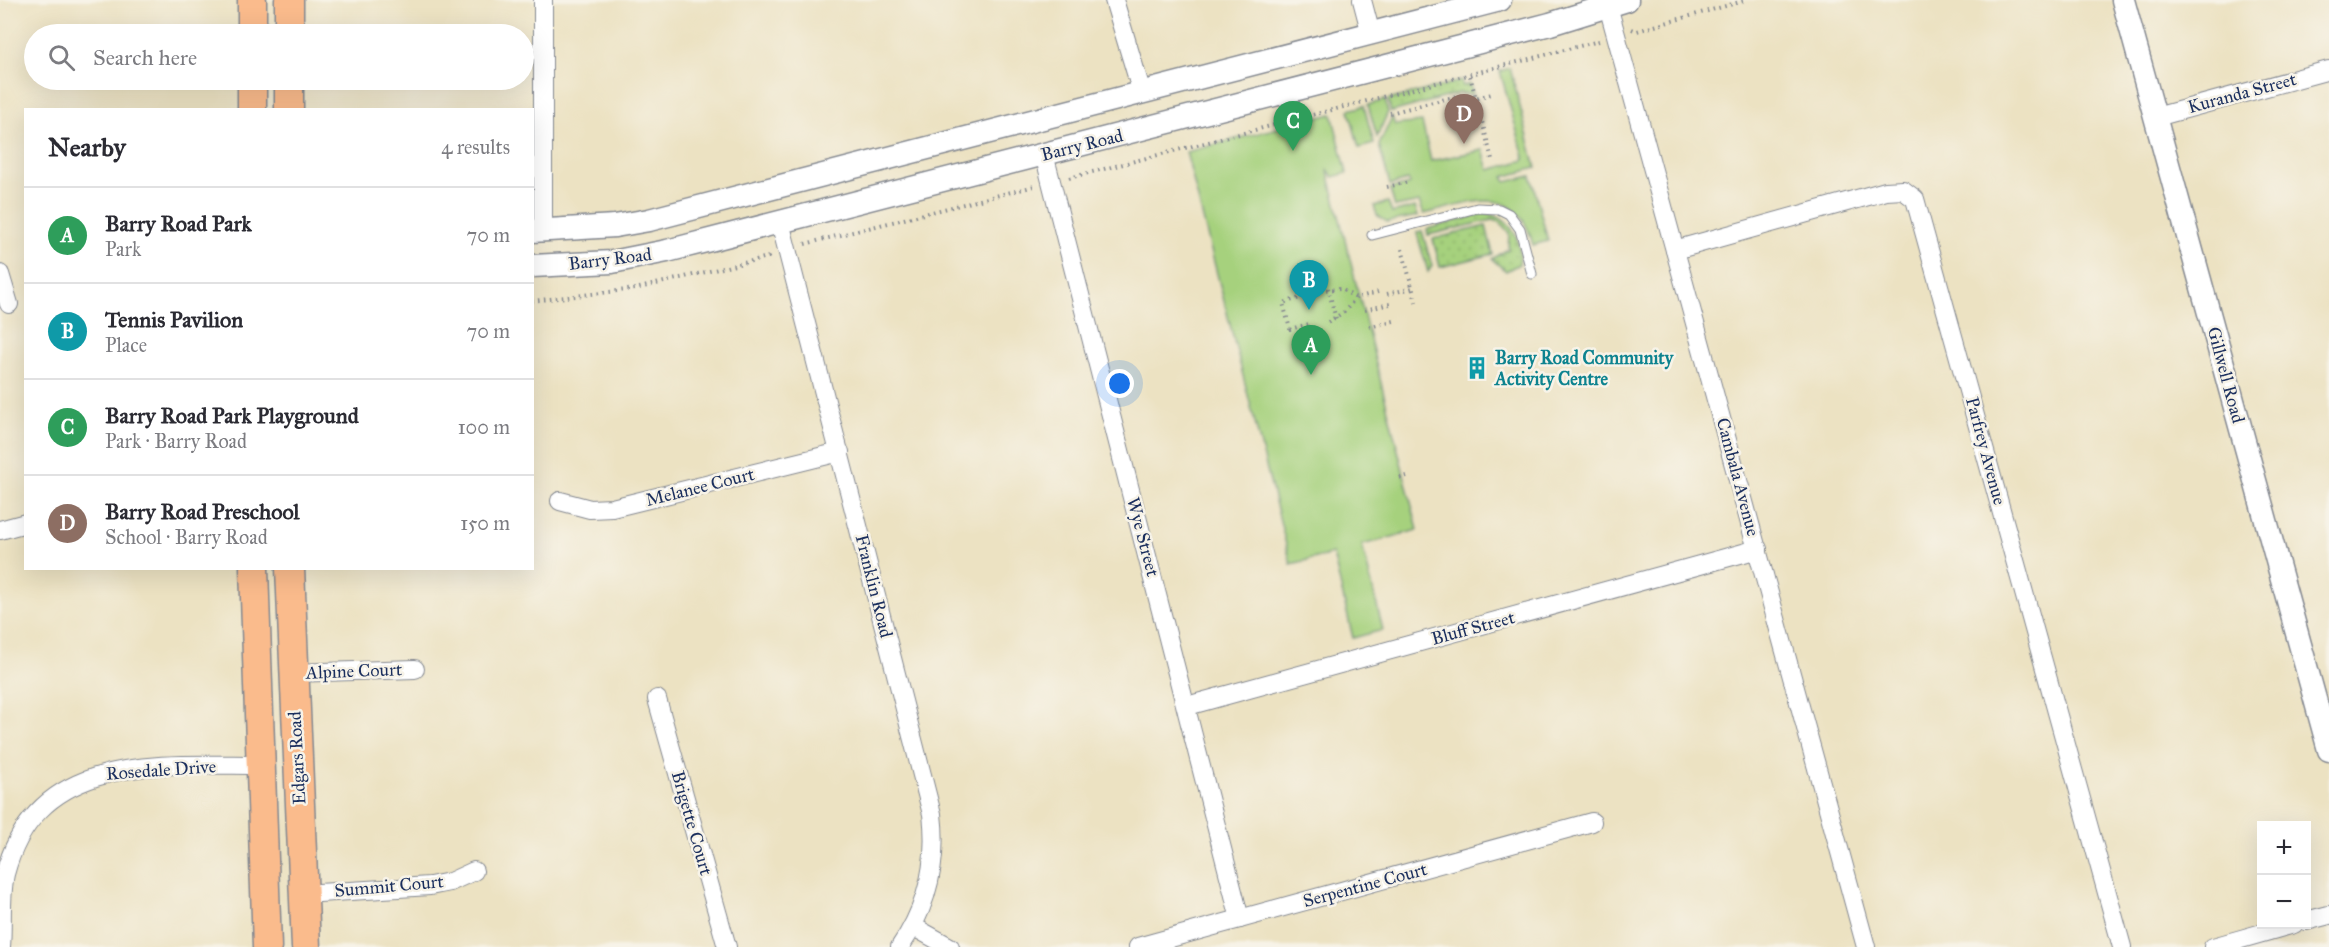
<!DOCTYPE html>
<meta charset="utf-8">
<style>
:root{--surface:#fff;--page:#f7f7f7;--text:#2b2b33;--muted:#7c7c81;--line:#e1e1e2;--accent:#ea580c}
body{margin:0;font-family:"IM FELL Great Primer",serif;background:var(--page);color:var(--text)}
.controls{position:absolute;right:18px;bottom:18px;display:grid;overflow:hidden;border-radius:0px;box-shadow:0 6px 24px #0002}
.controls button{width:54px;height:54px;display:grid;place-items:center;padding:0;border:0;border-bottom:2px solid var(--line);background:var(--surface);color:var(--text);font:30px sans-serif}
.you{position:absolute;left:1120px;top:384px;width:21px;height:21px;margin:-15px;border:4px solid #fff;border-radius:50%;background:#1a73e8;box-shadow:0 0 0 9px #1a73e833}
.badge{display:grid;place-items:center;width:39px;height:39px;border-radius:50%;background:var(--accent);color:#fff;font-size:20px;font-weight:700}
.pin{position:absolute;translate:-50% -50px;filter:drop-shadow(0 2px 3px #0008)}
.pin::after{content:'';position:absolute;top:32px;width:21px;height:18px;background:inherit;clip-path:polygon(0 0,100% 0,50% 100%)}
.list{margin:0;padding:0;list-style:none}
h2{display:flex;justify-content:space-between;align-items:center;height:78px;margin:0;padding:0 24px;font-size:26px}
h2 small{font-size:20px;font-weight:400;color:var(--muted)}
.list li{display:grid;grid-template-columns:39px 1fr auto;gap:18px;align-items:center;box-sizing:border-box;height:96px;padding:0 24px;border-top:2px solid var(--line)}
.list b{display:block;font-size:22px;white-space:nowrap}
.list p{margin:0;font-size:20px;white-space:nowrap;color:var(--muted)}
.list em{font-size:20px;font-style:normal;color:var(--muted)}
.icon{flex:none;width:33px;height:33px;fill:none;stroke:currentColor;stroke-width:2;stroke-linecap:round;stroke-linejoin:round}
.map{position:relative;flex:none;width:2329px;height:947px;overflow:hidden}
.search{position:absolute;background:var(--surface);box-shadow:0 6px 24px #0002;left:24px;top:24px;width:510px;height:66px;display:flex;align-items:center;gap:15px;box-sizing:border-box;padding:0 21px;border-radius:33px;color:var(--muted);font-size:22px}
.panel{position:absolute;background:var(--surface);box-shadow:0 6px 24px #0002;left:24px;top:108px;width:510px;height:462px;border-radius:0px}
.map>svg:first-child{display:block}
</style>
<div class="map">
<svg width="2329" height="947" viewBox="0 0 2329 947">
<defs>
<pattern id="garden-dots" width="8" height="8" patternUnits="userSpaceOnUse" patternTransform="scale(1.5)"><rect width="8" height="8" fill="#a6d17d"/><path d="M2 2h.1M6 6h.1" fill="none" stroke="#8eb46e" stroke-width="1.8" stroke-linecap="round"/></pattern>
</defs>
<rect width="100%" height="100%" fill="#f7f3e8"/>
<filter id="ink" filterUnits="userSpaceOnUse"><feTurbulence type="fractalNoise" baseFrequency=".0167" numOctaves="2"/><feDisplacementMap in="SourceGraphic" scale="12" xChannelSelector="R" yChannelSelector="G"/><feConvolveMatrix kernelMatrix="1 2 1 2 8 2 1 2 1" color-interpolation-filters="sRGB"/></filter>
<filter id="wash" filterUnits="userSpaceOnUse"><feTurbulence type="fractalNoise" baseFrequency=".008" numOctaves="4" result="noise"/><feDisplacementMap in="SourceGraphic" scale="24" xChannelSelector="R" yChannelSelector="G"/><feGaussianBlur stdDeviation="1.35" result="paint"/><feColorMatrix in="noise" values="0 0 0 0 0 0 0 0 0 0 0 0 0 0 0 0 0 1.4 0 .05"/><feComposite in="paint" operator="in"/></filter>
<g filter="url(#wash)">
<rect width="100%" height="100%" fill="#ece2c2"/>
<g fill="#a6d17d" stroke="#60806e" stroke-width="1.5">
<path d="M1510 68 1536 168 1503 177 1506 182 1531 176 1548 241 1533 245C1517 180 1472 203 1424 214L1419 202 1395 207 1390 189 1410 184 1408 180 1390 185 1379 145 1392 117 1395 125 1422 122 1431 161 1483 150 1489 170 1525 160 1500 71Z"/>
<polygon points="1385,100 1388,112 1377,137 1368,105"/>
<polygon points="1364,106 1374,144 1359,148 1349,110"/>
<polygon points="1332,114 1347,173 1333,177 1327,168 1418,530 1362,545 1383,630 1353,638 1333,554 1291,564 1186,152"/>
<polygon points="1388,202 1392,213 1415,207 1418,216 1387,222 1377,215 1374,206"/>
</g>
<g fill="url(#garden-dots)" stroke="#60806e" stroke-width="1.5">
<polygon points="1461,81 1463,86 1470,84 1473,94 1460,93 1391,112 1388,100"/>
<path d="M1485 213C1510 217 1523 239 1519 264L1506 271 1492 259 1508 249 1509 233 1500 222 1492 220 1428 235 1427 229Z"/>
<polygon points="1486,226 1493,254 1440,267 1433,239"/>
<polygon points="1422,231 1432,266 1428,272 1417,234 1417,232"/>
</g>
</g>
<g filter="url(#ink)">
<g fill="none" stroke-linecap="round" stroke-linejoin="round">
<g stroke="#848890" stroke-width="11">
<polyline id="service" points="1372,235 1477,208 1499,209 1509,214 1520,229 1532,274"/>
</g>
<g stroke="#848890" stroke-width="20">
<g id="minor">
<polyline points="543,0 543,231"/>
<polyline points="1114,0 1142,93"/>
<polyline points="1362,0 1371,34"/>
<polyline points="1608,6 1866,947"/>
<polyline points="2156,117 2329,70"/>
<polyline points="1044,154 1240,919"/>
<path d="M780 222 932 814C938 863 928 906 900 947"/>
<polyline points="1675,250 1886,191 1903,190 1915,199 2122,947"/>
<polyline points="0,274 9,304"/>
<polyline points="560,501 590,509 612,508 840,452"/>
<polyline points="0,530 26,523"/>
<polyline points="293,673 415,669"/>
<polyline points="657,699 727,947"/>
<polyline points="1187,706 1758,549"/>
<polyline points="303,894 430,886 450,882 474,871"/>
<polyline points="2306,921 2329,915"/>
<polyline points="914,927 950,947"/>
<path d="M1 947C3 923 0 898 5 874 37 752 160 765 259 765"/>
<polyline points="1138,947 1592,822"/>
<polyline points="2213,947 2294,924"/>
</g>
</g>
<g stroke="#848890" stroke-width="25">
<g id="tertiary">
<polyline points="2123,0 2329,750"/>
<polyline points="532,231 615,226 649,220 1500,0"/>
<polyline points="532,266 612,262 667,251 1550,24 1627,0"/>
</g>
</g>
<g stroke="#848890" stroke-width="31">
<g id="primary">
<polyline points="252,34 252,0"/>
<polyline points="289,34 289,0"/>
<polyline points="289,80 289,110"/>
<polyline points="252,110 252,80"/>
<polyline points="254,568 267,947"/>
<polyline points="290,568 306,947"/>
</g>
</g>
<g stroke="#848890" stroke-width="4" stroke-dasharray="1.5 4.5" stroke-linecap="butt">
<polyline points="1632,29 1637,31 1747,0"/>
<polyline points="1470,76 1493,163"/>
<polyline points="1390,113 1457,96 1471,99 1492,94"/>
<polyline points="1069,178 1599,41"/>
<polyline points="1387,187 1409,182"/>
<polyline points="805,244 1035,186"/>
<polyline points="1402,249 1416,302"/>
<polyline points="1299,288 1300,298 1283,303 1290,329 1309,324 1309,327"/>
<polyline points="1328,288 1336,319"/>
<polyline points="1320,290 1341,289 1356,298 1378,292"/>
<polyline points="1387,294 1413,288"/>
<polyline points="532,301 635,289 768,257 770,253"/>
<polyline points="1365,310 1390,304"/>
<polyline points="1328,322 1344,312 1356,298"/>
<polyline points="1369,327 1394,321"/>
<polyline points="1313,338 1314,329"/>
<polyline points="1400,478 1407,476"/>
</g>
<use href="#service" stroke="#fff" stroke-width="9"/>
<use href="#minor" stroke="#fff" stroke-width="18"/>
<use href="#tertiary" stroke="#fff" stroke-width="22"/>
<use href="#primary" stroke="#fabb8c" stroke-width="28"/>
</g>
</g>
<defs>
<g id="building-bare" transform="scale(1.8)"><path d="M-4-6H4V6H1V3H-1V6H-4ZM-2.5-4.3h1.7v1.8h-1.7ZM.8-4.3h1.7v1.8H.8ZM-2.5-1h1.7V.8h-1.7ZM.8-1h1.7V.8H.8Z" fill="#0f9aa8" stroke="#f7f3e8" stroke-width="2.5" paint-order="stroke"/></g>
</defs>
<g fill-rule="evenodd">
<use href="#building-bare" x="1477" y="368"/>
</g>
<g text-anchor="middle" stroke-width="5" stroke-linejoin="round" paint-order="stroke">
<g font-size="18" fill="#1b2f5e" stroke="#f7f3e8">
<text transform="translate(2242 93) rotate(-15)" y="6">Kuranda Street</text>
<text transform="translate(1082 145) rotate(-14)" y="6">Barry Road</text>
<text transform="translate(610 259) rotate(-7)" y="6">Barry Road</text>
<text transform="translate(2226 375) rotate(75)" y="6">Gillwell Road</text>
<text transform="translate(1986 451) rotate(75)" y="6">Parfrey Avenue</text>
<text transform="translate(1738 477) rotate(75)" y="6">Cambala Avenue</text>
<text transform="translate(700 487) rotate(-14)" y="6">Melanee Court</text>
<text transform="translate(1143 537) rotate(75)" y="6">Wye Street</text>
<text transform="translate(874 586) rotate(76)" y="6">Franklin Road</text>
<text transform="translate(1473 628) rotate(-15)" y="6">Bluff Street</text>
<text transform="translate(354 671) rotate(-2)" y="6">Alpine Court</text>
<text transform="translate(297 758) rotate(-93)" y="6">Edgars Road</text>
<text transform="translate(161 770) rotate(-4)" y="6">Rosedale Drive</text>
<text transform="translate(692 823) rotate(74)" y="6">Brigette Court</text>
<text transform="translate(1365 885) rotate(-15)" y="6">Serpentine Court</text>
<text transform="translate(389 886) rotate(-5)" y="6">Summit Court</text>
</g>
<g font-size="18" font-weight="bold" fill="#0d838f" stroke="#f7f3e8" text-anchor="start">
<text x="1495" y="364">Barry Road Community<tspan x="1495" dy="21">Activity Centre</tspan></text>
</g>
</g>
</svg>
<div class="controls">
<button>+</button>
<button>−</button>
</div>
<div class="you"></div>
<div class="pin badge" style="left:1311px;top:375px;background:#2e9e5b">A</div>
<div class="pin badge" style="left:1309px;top:310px;background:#0f9aa8">B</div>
<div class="pin badge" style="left:1293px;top:151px;background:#2e9e5b">C</div>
<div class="pin badge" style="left:1464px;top:144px;background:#8d6e63">D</div>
<div class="search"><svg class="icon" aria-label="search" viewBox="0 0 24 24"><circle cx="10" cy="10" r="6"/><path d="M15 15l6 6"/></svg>Search here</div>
<section class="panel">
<h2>Nearby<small>4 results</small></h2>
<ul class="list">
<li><span class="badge" style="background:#2e9e5b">A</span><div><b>Barry Road Park</b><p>Park</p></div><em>70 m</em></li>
<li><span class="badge" style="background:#0f9aa8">B</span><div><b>Tennis Pavilion</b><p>Place</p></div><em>70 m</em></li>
<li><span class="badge" style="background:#2e9e5b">C</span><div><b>Barry Road Park Playground</b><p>Park · Barry Road</p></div><em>100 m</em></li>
<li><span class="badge" style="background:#8d6e63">D</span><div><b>Barry Road Preschool</b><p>School · Barry Road</p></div><em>150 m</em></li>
</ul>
</section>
</div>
